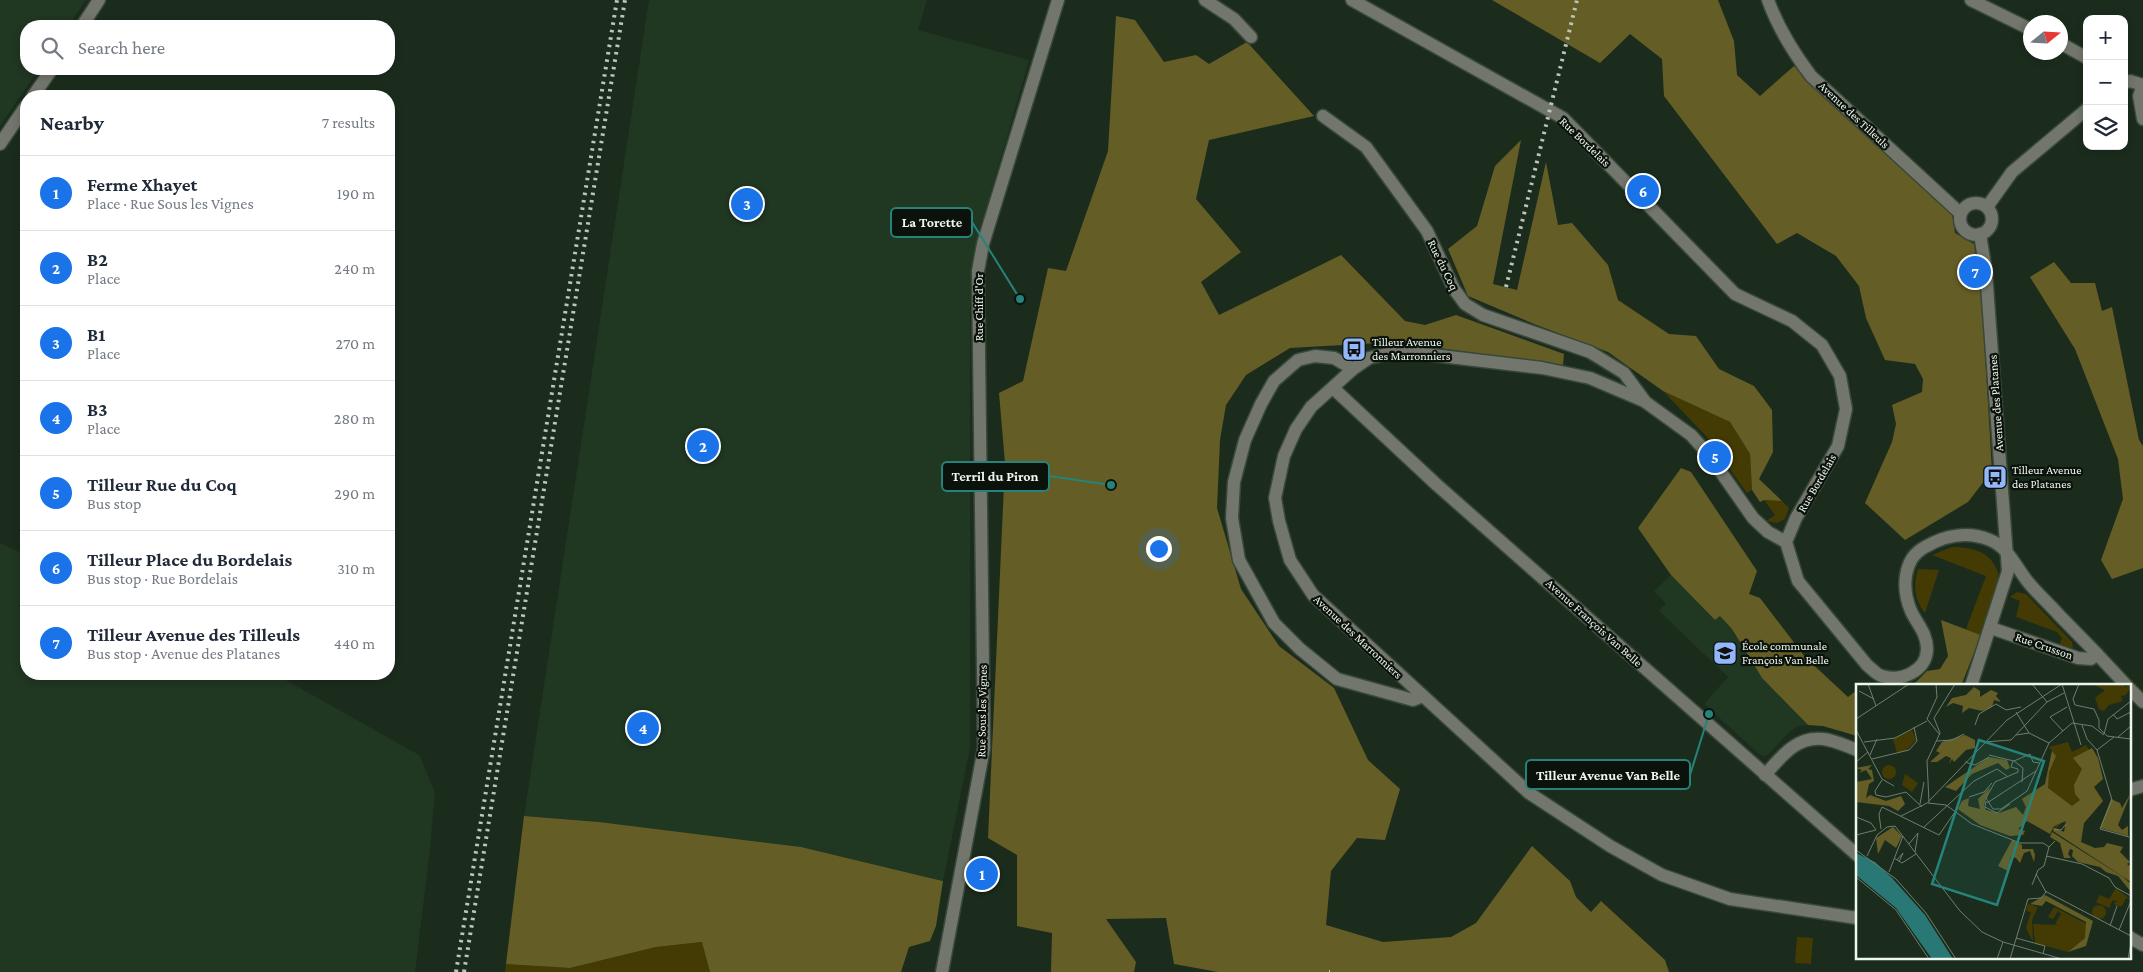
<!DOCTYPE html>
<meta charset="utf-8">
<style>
:root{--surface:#fff;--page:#f2f2f3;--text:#1f2937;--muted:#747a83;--line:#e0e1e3;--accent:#1a73e8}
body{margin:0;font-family:"Crimson Pro",serif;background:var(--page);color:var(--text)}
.controls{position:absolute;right:15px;top:15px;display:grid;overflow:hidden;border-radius:10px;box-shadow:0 2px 8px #0003}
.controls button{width:45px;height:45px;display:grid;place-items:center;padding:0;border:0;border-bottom:1px solid var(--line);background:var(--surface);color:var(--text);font:25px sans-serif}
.compass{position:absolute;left:2023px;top:15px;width:45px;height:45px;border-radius:50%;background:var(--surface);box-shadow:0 2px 8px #0003;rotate:72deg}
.you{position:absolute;left:1158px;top:548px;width:18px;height:18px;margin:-12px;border:4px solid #fff;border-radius:50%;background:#1a73e8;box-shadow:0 0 0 8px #1a73e833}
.badge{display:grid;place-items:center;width:32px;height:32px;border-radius:50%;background:var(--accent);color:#fff;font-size:16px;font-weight:700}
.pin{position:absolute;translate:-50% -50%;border:2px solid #fff;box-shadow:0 1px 5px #0006}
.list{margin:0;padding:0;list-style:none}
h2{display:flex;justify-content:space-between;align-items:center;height:65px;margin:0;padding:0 20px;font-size:21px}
h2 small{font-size:16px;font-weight:400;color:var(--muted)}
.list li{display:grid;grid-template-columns:32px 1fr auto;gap:15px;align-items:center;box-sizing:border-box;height:75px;padding:0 20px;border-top:1px solid var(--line)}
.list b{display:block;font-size:19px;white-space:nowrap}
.list p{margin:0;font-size:16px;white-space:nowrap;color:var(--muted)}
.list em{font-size:16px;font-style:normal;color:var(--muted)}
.icon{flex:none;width:28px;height:28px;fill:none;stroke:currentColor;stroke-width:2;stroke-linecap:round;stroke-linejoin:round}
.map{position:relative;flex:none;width:2143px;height:972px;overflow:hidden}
.search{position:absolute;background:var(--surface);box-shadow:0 2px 8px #0003;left:20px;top:20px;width:375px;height:55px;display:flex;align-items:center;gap:12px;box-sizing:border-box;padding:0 18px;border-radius:20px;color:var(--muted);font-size:19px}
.panel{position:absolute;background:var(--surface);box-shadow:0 2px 8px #0003;left:20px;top:90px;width:375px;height:590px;border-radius:20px}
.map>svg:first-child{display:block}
</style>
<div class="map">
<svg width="2143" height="972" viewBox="0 0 2143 972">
<rect width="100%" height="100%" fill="#1b2c1d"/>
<g fill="#203722">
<polygon points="0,0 86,0 68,26 26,26 26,69 39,69 0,126"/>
<polygon points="649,0 927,0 918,30 1029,60 975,248 970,313 970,748 943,881 801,847 599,822 524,816"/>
<polygon points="0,543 26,555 26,674 275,674 419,755 435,792 430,849 415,972 0,972"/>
<polygon points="1671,575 1715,620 1720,615 1732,629 1762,678 1808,725 1799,726 1790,731 1769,754 1764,756 1759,754 1704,704 1728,677 1659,611 1666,603 1654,591"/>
</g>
<g fill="#433b03">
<polygon points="1663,391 1730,422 1750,454 1752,490 1747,493 1706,436"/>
<polygon points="1764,500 1782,501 1789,508 1785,519 1777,523 1766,521 1775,515"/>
<path d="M1952 547C1978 547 1997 555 2000 583L1981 635 1966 629 1986 576 1932 555Z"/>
<path d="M1918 569 1939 570 1925 613C1914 600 1913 585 1918 569Z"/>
<polygon points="2017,592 2026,594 2072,642 2073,648 2059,646 2062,638 2057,632 2016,617 2020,601 2010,597"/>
<polygon points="1797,937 1813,938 1811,964 1795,963"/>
<polygon points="703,942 710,972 505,972 506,964 570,968 656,947"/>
</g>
<g fill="#655d26">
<polygon points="1492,0 1718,0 1734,41 1737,75 1760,96 1794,66 1952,213 1955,233 1974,244 1982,303 1992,471 1968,502 1905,540 1865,503 1892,442 1896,424 1892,405 1922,392 1923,379 1915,364 1885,360 1866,318 1859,286 1836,256 1797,233 1777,244 1664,96 1662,59 1630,34 1600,63"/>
<polygon points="1116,16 1135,20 1164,62 1196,55 1209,64 1247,42 1314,116 1209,140 1196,199 1241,252 1201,282 1219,315 1341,255 1405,321 1425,325 1456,315 1564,354 1563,365 1396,342 1290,348 1246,375 1226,405 1220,440 1217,508 1241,589 1279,646 1334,688 1368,760 1400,789 1385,840 1357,838 1331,871 1326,925 1383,942 1451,937 1476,923 1532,846 1570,881 1576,897 1591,912 1601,901 1665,960 1669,972 1218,972 1174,964 1166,918 1106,919 1136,962 1134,972 1051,972 1052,933 1017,926 1017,855 988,838 1005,463 999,393 1023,381 1048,268 1066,271 1108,151"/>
<polygon points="1521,140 1493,284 1517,290 1546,162 1558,225 1572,223 1608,265 1618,300 1669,334 1696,336 1719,369 1754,386 1772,410 1773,452 1759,479 1782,501 1764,500 1760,502 1752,490 1750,454 1730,422 1663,391 1608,352 1534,324 1468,296 1448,249 1477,226 1495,166"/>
<polygon points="2054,262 2071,283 2095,283 2102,311 2112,307 2139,440 2143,446 2143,568 2112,579 2101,560 2123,499 2118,459 2075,349 2030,277"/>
<polygon points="1681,468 1691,472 1757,571 1749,594 1760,598 1805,657 1848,697 1857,690 1857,736 1823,726 1808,725 1762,678 1732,629 1720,616 1715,620 1671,575 1638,528"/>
<polygon points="1941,620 1981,635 1961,686 1904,686 1913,685 1927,671 1940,669 1948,656"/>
<polygon points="524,816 599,822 801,847 930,878 943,881 936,926 930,941 909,947 901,972 710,972 702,942 656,947 570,968 506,964"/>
</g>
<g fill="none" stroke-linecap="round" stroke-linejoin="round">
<g stroke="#38483a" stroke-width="15">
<g id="minor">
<polyline points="1205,0 1234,19 1251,37"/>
<path d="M1352 0 1563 118 1735 294 1792 321 1822 345 1840 376 1846 409 1838 446 1796 518 1786 542 1798 581 1867 665C1872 669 1877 675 1882 676 1901 682 1927 671 1927 649 1927 633 1917 624 1911 611 1902 590 1902 559 1925 547 1945 535 1968 531 1990 540 2008 547 2016 567 2028 582 2037 593 2049 604 2059 615 2082 638 2105 662 2127 686"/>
<path d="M1768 0C1778 28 1793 52 1811 76L1960 213"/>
<polyline points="1971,0 2030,29"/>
<polyline points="82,26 99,0"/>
<polyline points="2060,43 2087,58"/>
<polyline points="2124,83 2130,81 2143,85"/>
<polyline points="2143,85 2139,96 2143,119"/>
<polyline points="33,96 52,69"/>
<polyline points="1323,116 1366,147 1427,231 1454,289 1465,304 1483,315 1590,352 1624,373 1644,400"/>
<polyline points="0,144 26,106"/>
<circle cx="1976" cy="219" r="16"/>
<polyline points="1987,207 2012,172 2087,109"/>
<polyline points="1353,369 1334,358 1315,356 1298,360 1274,381 1261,404 1245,440 1234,482 1232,518 1239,560 1274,623 1300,649 1337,679 1413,700 1423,696"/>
<polyline points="1333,388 1437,485 1857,855"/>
<polyline points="1786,542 1768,532 1753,518 1709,455 1691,435 1644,401 1590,378 1542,368 1399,351 1369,358 1353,369 1311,407 1296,429 1284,456 1275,498 1279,521 1290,560 1313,595 1529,793 1610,846 1662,875 1730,899 1857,918"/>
<polyline points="1991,628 2078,658 2091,659 2097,654"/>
<polyline points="1971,686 2008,571 1986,272 1980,234"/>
<polyline points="2129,688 2143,702"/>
<path d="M1765 775C1781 757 1796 736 1823 739 1834 740 1846 746 1857 750"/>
<polyline points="2129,790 2143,786"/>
<polyline points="2129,937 2143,945"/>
<polyline points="942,972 984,748 978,271 983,244 1058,0"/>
</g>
</g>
<use href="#minor" stroke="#72766c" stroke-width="12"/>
<g stroke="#bcc7bc" stroke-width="4" stroke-dasharray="2.5 5" stroke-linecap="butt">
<polyline points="1506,287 1577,0"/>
<polyline points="456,972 617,0"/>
<polyline points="464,972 625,0"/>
<polyline points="1329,972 1330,972"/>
</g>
</g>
<defs>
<g id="bus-square" transform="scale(1.25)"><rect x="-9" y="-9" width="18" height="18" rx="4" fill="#92b7fd" stroke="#0b120b"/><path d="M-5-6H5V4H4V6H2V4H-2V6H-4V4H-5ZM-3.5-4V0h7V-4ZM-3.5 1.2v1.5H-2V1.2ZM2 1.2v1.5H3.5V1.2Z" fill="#111"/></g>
<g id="school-square" transform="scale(1.25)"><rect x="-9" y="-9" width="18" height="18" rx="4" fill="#92b7fd" stroke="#0b120b"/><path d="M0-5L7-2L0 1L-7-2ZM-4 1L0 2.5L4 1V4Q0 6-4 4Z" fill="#111"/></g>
</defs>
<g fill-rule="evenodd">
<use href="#bus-square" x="1354" y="349"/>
<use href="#bus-square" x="1995" y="477"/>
<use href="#school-square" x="1725" y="653"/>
</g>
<g text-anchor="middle" stroke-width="4.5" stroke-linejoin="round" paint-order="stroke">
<g font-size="12" fill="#edf7ed" stroke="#0b120b">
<text transform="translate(1854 115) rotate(43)" y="4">Avenue des Tilleuls</text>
<text transform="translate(1585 142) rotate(44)" y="4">Rue Bordelais</text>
<text transform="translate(1443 265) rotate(64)" y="4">Rue du Coq</text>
<text transform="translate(979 307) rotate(-90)" y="4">Rue Chiff d'Or</text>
<text transform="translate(1996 403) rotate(-94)" y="4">Avenue des Platanes</text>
<text transform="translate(1817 483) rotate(-60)" y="4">Rue Bordelais</text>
<text transform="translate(1594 623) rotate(42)" y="4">Avenue François Van Belle</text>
<text transform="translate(1358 637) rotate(43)" y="4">Avenue des Marronniers</text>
<text transform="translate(2044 646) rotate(19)" y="4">Rue Crusson</text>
<text transform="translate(982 711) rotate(-89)" y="4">Rue Sous les Vignes</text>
</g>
<g font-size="12" fill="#edf7ed" stroke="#0b120b" text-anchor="start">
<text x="1372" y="346">Tilleur Avenue<tspan x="1372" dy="14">des Marronniers</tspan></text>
<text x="2012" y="474">Tilleur Avenue<tspan x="2012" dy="14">des Platanes</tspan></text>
<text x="1742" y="650">École communale<tspan x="1742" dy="14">François Van Belle</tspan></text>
</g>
</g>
<g transform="translate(1856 684)">
<rect width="275" height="275" fill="#1b2c1d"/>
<path d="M235 0H267L269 3 275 0V3L270 11 265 12 267 17 253 21 248 27 243 25 239 14 249 6ZM56 46 60 56 50 67 41 69 37 55ZM212 58 216 68 230 61 233 66 236 64 242 74 247 95 238 103 247 117 228 139 219 157 197 147 199 144 208 148 211 140 207 137 201 144 171 137 162 145 169 147 167 151 154 152 124 141 102 125 106 117 113 114 112 122 124 125 122 115 135 103 128 121 130 126 143 129 160 123 167 131 170 123 166 115 189 100 196 67 193 63ZM26 88a7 7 0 1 1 14 0a7 7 0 1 1-14 0ZM49 90 62 99 56 108 46 101ZM260 204 275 216 270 214 266 222H260L258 218H262L257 216 253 224 240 218 244 211 253 215ZM172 220 182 223 176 236 177 258 170 244 175 228 170 227ZM236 228a7 7 0 1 1 14 0a7 7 0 1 1-14 0ZM198 223 231 240 229 254 212 268 179 259 177 240 202 241 199 240 205 230 202 227 197 235 192 233Z" fill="#433b03"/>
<path d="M118 3 124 7V13L135 6 142 9 140 12 145 18 138 16 136 23 126 27 113 24 106 29 107 22 97 19 90 23 96 14 110 11ZM109 51 119 56V64L110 66 98 78 96 75 93 80 95 74 90 72 81 78H74L84 69 80 67 86 58ZM236 64 242 74 247 95 238 103 247 117 228 139 225 158 239 164 248 163 251 159 267 163 264 168 274 178 271 180 275 183V198L197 147 199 144 208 148 210 137 198 142 194 150 171 137 162 145 169 147 167 151 154 152 124 141 102 125 106 117 113 114 112 122 124 125 122 115 134 103 128 121 130 126 143 129 160 123 167 131 170 123 166 115 189 100 196 67 200 72 193 88 192 104 216 122 224 116 219 110 218 101 226 85 217 74ZM133 73 151 76 154 84 150 86 142 79 116 90 100 107 89 103ZM16 81 12 85 16 86 18 97 13 100 10 114 14 111 30 117 45 112 49 120 42 127 33 122 0 118V98L16 95 10 86 3 89 6 86 0 84ZM275 109 262 141 266 146 272 142V152L244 144 255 115 264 119 266 124ZM37 143 46 152 40 164 29 156 22 170 20 154ZM196 148 267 193 275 200V208L262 192 250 188 244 183 222 178 216 172 217 166 214 165 212 170 215 174H208L204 159 194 153ZM156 156 166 161V165H177L179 171 178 178 174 167 168 169 164 179 160 174 155 173 152 187 142 182ZM189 211 237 237 230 262 212 268 229 254 230 238 190 217 186 222 174 220Z" fill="#655d26"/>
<path d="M0 169 19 178 36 194 69 231 97 275H76L40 224 0 191Z" fill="#297876"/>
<path fill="none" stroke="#6f7d70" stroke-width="1" d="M12 0 20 22M80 0 81 13 71 35 84 51M176 0 191 18M206 0 225 61M223 0 217 15 219 21 238 25 243 36V44L251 52 275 55M3 7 18 15M160 28 173 49M257 30 261 35 275 28M0 35 53 0M216 39 236 42 248 51M119 41 123 30 140 20 150 26 165 23M226 41 231 55 241 66 256 116 244 145 273 153M0 46 26 95 38 102M207 47 194 33 211 23M248 50 252 35 275 17M160 51 173 49 193 59M262 53 275 42M81 57 96 56 108 50M8 58 39 54 71 37M128 58 155 56 191 18 208 9M241 66 258 53M14 71 21 55M133 71 158 77 167 84 166 98M16 75 53 66 61 57 58 43M157 77 155 83 162 85V88L139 98 130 114 137 125H145L171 107 193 59 216 39M158 77 174 70 177 78 184 79M0 78 12 68M109 78 119 81 133 73M26 96 19 107 20 111 30 113 50 108 66 123M113 113 128 108 136 99M73 117 151 36 206 0M130 117 129 123 141 129 154 120M72 119 90 121 116 140 164 159H187L193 163M131 119 180 87M64 120 68 98M45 132 73 118 71 77 84 49 78 34 99 0M0 133 15 139 20 146M68 143 118 97 141 85 151 92M25 145 23 130 26 123 83 151 99 128M197 145 205 146 210 140M0 151 20 146M53 160 62 149 59 168M0 166 40 195 70 229 100 275M11 172 21 151 31 143 39 142 104 227 126 248 147 258 206 275M190 172 226 180 253 194 259 203 275 212M38 174 46 179 60 170M41 176 47 169 43 178M33 188 47 152M180 190 190 208M0 193 40 226 73 275M176 201 182 186 188 182 193 163 199 157M189 207 275 252M254 242 261 222M263 246 275 217M160 254 189 262 187 270M141 275 147 258M154 275 172 215 185 214 190 208M272 275 275 259"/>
<path fill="#25837b" fill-opacity="0.15" stroke="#25837b" stroke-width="2.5" d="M123 56 188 77 141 221 76 200Z"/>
<rect width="275" height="275" fill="none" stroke="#edf7ed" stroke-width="2.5"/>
</g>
<path fill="none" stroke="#25837b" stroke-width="2" d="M1020 299L972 222M1111 485L1049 476M1709 714L1690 775"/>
<g fill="#25837b" stroke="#0b120b" stroke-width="2">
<circle cx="1020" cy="299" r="5"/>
<circle cx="1111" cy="485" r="5"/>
<circle cx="1709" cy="714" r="5"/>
</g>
<g fill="#0b120b" stroke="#25837b" stroke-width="2">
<rect x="891" y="208" width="81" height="29" rx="5"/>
<rect x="942" y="462" width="107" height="29" rx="5"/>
<rect x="1526" y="760" width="164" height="29" rx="5"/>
</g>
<g font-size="14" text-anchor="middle" font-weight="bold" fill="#edf7ed">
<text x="932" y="227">La Torette</text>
<text x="995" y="481">Terril du Piron</text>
<text x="1608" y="780">Tilleur Avenue Van Belle</text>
</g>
</svg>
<div class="controls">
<button>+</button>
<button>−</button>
<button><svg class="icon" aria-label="layers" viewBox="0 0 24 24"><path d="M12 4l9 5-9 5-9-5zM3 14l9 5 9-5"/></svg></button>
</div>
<svg class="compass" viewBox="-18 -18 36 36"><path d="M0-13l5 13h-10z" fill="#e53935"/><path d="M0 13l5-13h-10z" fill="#747a83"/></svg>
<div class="you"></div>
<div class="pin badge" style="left:982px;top:874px">1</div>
<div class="pin badge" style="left:703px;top:446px">2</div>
<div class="pin badge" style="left:747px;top:204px">3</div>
<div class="pin badge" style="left:643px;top:728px">4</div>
<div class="pin badge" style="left:1715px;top:457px">5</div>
<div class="pin badge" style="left:1643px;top:191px">6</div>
<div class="pin badge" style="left:1975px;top:272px">7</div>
<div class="search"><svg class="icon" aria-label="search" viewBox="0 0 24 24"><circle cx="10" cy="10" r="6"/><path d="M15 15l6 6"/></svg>Search here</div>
<section class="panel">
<h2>Nearby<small>7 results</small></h2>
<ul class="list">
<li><span class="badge">1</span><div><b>Ferme Xhayet</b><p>Place · Rue Sous les Vignes</p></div><em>190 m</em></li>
<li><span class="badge">2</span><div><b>B2</b><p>Place</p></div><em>240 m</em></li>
<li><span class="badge">3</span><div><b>B1</b><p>Place</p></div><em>270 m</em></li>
<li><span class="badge">4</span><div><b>B3</b><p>Place</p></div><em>280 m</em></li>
<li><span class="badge">5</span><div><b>Tilleur Rue du Coq</b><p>Bus stop</p></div><em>290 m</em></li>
<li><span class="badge">6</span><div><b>Tilleur Place du Bordelais</b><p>Bus stop · Rue Bordelais</p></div><em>310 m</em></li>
<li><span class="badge">7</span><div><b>Tilleur Avenue des Tilleuls</b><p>Bus stop · Avenue des Platanes</p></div><em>440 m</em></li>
</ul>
</section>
</div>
